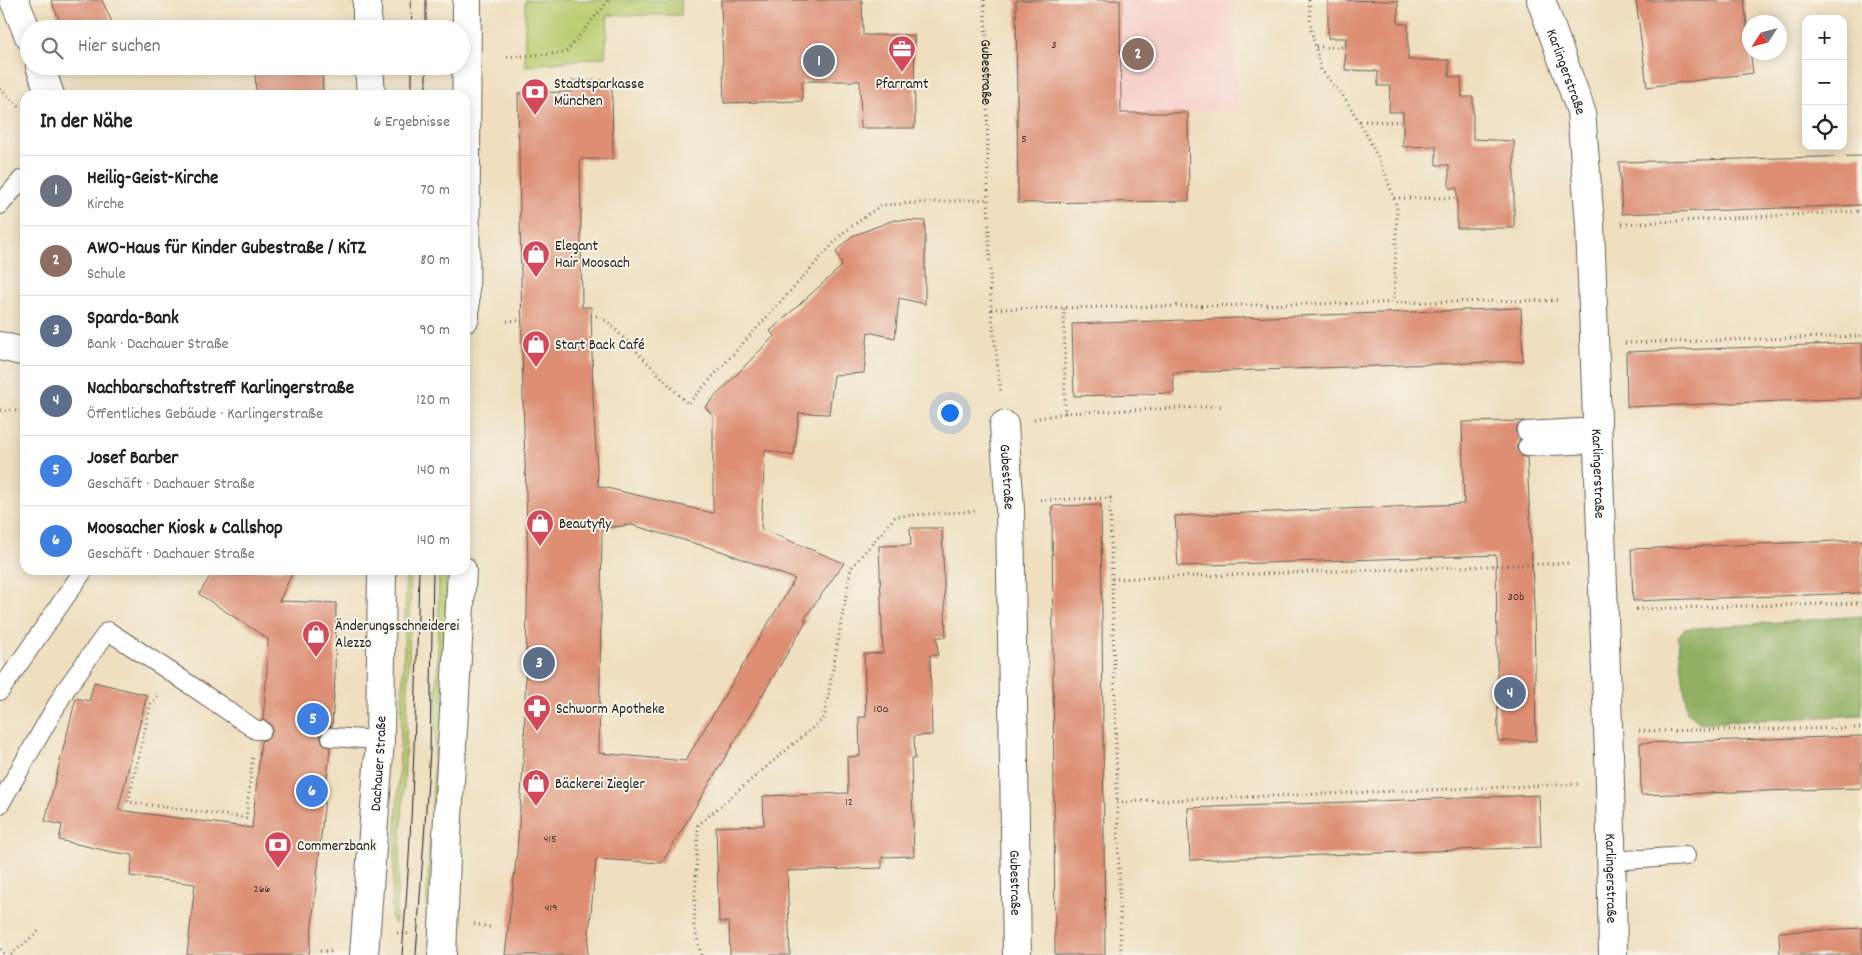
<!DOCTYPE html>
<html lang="de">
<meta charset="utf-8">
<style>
:root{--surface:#fff;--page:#f6f6f6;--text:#222;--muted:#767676;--line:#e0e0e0;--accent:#7c3aed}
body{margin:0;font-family:Dekko,sans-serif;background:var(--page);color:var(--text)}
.controls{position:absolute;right:15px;top:15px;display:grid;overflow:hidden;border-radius:10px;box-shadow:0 2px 12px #0003}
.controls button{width:45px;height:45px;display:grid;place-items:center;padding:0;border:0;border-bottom:1px solid var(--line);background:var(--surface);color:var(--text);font:25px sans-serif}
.compass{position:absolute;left:1742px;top:15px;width:45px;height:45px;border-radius:50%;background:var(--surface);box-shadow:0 2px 12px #0003;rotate:234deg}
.you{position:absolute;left:949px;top:412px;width:18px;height:18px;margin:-12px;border:4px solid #fff;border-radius:50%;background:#1a73e8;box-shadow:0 0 0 8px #1a73e833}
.badge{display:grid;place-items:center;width:32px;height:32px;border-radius:50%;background:var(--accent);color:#fff;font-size:16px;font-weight:700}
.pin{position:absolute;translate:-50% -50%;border:2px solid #fff;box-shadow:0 1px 5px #0006}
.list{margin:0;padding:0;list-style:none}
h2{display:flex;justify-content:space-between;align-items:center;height:65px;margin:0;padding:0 20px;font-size:21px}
h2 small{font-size:16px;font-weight:400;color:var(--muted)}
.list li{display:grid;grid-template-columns:32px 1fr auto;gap:15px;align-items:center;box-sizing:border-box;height:70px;padding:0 20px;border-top:1px solid var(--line)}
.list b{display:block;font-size:19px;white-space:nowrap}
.list p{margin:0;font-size:16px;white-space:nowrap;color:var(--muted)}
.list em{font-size:16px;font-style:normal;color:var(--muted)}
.icon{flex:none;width:28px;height:28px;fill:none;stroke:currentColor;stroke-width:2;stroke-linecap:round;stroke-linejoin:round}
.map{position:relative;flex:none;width:1862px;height:955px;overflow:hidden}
.search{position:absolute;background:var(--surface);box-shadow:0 2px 12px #0003;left:20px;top:20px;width:450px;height:55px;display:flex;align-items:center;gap:12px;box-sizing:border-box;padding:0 18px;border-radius:28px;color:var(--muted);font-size:19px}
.panel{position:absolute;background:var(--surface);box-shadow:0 2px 12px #0003;left:20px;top:90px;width:450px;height:485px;border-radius:15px}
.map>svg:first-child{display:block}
</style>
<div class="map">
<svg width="1862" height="955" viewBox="0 0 1862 955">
<rect width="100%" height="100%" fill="#f7f3e8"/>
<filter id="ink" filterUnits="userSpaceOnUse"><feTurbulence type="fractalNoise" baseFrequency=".02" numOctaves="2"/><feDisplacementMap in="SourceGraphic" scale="10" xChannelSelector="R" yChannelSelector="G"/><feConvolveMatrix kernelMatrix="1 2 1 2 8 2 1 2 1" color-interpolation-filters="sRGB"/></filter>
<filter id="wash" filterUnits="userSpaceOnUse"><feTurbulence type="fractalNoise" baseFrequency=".0096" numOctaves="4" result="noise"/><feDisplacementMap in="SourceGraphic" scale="20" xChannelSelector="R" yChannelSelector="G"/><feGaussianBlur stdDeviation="1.12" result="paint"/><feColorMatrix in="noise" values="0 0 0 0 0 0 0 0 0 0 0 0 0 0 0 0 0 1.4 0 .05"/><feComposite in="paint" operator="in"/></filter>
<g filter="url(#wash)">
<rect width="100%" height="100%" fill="#efdfbf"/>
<polygon fill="#f7d0cb" points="1038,0 1232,0 1239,109 1188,113 1121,113"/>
<g fill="#b8cd71" stroke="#6a7446">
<polygon points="525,0 681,0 681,15 608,15 605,57 525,66"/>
<path d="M406 570H411C409 688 404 806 395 924L391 918C398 802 404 686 406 570Z"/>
<path d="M439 570H447L446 619 432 908 426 907C434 795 438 683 439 570Z"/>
</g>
<polygon fill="#92b063" stroke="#576640" points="1862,616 1862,715 1700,723 1687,712 1678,637 1684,629"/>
<g id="blocks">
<g fill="#dd8e73" fill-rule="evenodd">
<polygon points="51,0 102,0 115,29 63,29"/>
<polygon points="721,0 862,0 863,35 914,35 915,128 861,128 860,81 802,81 802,101 724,103"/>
<polygon points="1016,0 1120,0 1121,113 1188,113 1189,201 1018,203"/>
<polygon points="1328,0 1398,1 1398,24 1408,24 1408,60 1449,60 1449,77 1461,77 1462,97 1473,97 1473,139 1514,141 1514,228 1457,228 1457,188 1449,188 1449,165 1436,165 1436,146 1403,147 1403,112 1389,112 1390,86 1378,86 1378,71 1345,70 1346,38 1328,38"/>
<polygon points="1636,0 1744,0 1753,73 1647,87"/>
<polygon points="255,66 322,66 323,95 256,95"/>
<path d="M612 80 613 159H580L582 307H591L593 398 598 486 713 513V416L705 407 774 336 770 331 842 266 836 251 852 236 894 220 925 221V304L899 298 895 338 868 332 864 373 834 375 829 414 799 413 794 456 765 450 761 529 844 563 804 619 807 620 662 863 596 859 587 955H505L517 852 524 751 528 560 523 398 518 93 571 92V81ZM632 525 721 551 795 579 685 761 599 753 602 528Z"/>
<polygon points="1862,156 1862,205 1622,214 1619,162"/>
<polygon points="1521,308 1523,361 1173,373 1174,393 1074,396 1072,324"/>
<polygon points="1862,343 1862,398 1627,407 1626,352"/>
<polygon points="1524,421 1517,426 1515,431 1520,439 1516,447 1518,452 1522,456 1527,458 1534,606 1536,741 1498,741 1496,555 1178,566 1175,516 1464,504 1462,422"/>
<polygon points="1101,505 1105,955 1055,955 1052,506"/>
<polygon points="910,528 942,528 946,637 937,637 938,655 930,655 932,735 914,736 915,759 911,759 914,856 882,857 882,868 787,871 790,955 730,955 729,922 719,922 716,827 764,825 763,796 848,793 847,757 860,756 859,717 866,717 864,654 883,653 879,546 911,545"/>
<polygon points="1862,540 1862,593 1633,601 1631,549"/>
<polygon points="214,570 294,570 279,601 336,603 335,678 332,726 326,728 320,736 322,742 330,748 309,955 187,955 195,884 130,876 133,855 112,852 59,840 62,825 45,821 76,698 89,701 94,682 147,695 118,810 252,828 261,741 268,739 273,730 271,724 263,720 267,670 268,639 199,594"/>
<polygon points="1862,736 1862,788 1641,795 1640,743"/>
<polygon points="1539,795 1541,847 1190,860 1188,808"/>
<polygon points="1862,928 1862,955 1780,955 1779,932"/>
</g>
</g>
</g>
<g filter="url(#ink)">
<use href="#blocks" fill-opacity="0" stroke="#666055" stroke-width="1"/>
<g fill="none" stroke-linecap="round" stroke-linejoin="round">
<g stroke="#666055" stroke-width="20">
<g id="service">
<polyline points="0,205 22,179"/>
<polyline points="1526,431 1597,427"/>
<polyline points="1527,447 1598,444"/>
<polyline points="0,691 84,570"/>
<polyline points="331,737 380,740"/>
<polyline points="0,804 66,689 108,631 177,676 256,730 262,730"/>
<polyline points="1611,861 1686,856"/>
</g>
</g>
<g stroke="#666055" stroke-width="30">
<g id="minor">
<polyline points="14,0 29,36"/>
<path id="s2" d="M1541 0 1581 111 1590 224 1610 783 1613 955"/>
<polyline points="40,66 50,95"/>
<polyline points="0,346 25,352"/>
<path id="s3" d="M1004 425 1010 509 1017 955"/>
</g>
</g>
<g stroke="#666055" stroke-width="30">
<g id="secondary">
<polyline points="367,0 367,29"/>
<polyline points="369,66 371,95"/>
<polyline points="465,318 467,0"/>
<path id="s4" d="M364 955 380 740 382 570"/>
<polyline points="442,955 447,835 462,570"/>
</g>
</g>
<g stroke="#666055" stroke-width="3" stroke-dasharray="1 4" stroke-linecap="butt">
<path id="s1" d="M984 0 987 50 988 199 991 309 1001 394"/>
<polyline points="1309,0 1311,29 1321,70 1345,98 1368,137 1385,173 1397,207 1394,302"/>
<polyline points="1316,47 1345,47"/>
<polyline points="507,57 565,53 609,0"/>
<polyline points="0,89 19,107"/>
<polyline points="1360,121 1403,122"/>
<polyline points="1394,198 1457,198"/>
<polyline points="1622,224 1862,211"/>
<polyline points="991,309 1560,300"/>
<polyline points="591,316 599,316 609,323 688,404 843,233 881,205 988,199"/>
<polyline points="507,321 521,320"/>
<polyline points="1625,343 1862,336"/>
<polyline points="0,410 25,411"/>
<polyline points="1065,413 1224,406"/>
<polyline points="1034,419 1065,413 1064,308"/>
<polyline points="1040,500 1110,498 1121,955"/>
<polyline points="1112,579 1571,563"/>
<polyline points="1636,609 1862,603"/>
<polyline points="158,696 151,703 128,802 246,818 253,755"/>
<polyline points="1639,731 1862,728"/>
<polyline points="1117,802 1579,784"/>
<polyline points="474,924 490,927"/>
<polyline points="397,933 411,934"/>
<polyline points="0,949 5,955"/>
<polyline points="320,951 334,952"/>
<polyline points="11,955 41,929"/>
<polyline points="701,955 694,925 698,825 824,718 851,568 896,516 978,511"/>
</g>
<use href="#service" stroke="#fff" stroke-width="18"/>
<use href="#minor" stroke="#fff" stroke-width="28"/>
<use href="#secondary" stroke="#fff" stroke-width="28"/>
<g stroke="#1c1c1c" stroke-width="1">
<polyline points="411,0 412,29"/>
<polyline points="426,0 426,29"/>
<polyline points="412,66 412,95"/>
<polyline points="426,66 426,95"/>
<path d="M402 955C413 827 416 698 419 570"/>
<polyline points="416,955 430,751 433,570"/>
</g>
</g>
</g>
<defs>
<g id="office-pin" transform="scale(1.4375)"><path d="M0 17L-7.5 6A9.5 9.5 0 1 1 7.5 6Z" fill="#d1495b" stroke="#f7f3e8"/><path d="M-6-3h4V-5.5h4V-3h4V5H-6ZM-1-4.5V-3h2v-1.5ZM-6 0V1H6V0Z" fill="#fff"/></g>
<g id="bank-pin" transform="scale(1.4375)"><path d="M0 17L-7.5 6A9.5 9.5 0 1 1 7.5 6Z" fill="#d1495b" stroke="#f7f3e8"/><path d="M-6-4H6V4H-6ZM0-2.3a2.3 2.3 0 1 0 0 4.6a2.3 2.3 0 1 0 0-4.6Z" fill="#fff"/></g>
<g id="shop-pin" transform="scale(1.4375)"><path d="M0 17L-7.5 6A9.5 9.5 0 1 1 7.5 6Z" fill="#d1495b" stroke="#f7f3e8"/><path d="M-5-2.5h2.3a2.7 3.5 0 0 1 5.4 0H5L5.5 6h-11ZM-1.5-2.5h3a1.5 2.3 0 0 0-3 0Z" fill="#fff"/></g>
<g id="pharmacy-pin" transform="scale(1.4375)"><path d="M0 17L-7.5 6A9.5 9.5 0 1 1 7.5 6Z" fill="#d1495b" stroke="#f7f3e8"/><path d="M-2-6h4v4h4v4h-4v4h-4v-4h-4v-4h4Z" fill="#fff"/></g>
</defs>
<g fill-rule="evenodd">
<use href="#office-pin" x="902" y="49"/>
<use href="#bank-pin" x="535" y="92"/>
<use href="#shop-pin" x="536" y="254"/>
<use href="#shop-pin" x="536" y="344"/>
<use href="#shop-pin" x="540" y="523"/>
<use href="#shop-pin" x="316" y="634"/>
<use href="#pharmacy-pin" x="537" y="708"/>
<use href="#shop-pin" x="536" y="783"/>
<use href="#bank-pin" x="278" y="845"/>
</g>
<g text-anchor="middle" stroke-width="4" stroke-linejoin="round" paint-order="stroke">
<g font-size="12" fill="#4c3832">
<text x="1054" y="48">3</text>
<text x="1024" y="142">5</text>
<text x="1516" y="600">30b</text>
<text x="881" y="712">10a</text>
<text x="849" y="805">12</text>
<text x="550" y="842">415</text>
<text x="262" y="892">266</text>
<text x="551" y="911">419</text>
</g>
<g font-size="15" fill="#1c1c1c" stroke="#f7f3e8">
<text dy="5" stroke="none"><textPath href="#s2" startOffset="76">Karlingerstraße</textPath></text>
<text dy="5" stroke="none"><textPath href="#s1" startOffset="72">Gubestraße</textPath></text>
<text dy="5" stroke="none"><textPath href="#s2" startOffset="481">Karlingerstraße</textPath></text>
<text dy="5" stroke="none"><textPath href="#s3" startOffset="52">Gubestraße</textPath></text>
<text dy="5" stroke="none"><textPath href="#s4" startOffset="192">Dachauer Straße</textPath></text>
<text dy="5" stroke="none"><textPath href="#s2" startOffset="886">Karlingerstraße</textPath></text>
<text dy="5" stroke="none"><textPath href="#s3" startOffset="458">Gubestraße</textPath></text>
</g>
<g font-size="15" fill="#1c1c1c" stroke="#f7f3e8" text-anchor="start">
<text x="554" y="88">Stadtsparkasse<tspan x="554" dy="17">München</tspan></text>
<text x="902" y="88" text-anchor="middle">Pfarramt</text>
<text x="555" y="250">Elegant<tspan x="555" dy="17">Hair Moosach</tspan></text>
<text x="555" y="349">Start Back Café</text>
<text x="559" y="528">Beautyfly</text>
<text x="335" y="630">Änderungsschneiderei<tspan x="335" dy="17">Alezzo</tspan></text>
<text x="556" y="713">Schworm Apotheke</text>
<text x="555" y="788">Bäckerei Ziegler</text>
<text x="297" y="850">Commerzbank</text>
</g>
</g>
</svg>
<div class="controls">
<button>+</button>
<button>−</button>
<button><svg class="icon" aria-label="locate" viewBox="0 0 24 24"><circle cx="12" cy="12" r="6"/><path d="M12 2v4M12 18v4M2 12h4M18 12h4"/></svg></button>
</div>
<svg class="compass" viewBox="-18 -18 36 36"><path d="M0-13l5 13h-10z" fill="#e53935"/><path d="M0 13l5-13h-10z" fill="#767676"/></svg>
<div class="you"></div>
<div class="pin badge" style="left:819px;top:61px;background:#6b7280">1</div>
<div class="pin badge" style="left:1138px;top:54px;background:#8d6e63">2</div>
<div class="pin badge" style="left:539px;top:663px;background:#5c6f8a">3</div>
<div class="pin badge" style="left:1510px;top:693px;background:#5c6f8a">4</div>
<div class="pin badge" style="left:313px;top:719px;background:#3f7fe0">5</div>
<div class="pin badge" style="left:312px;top:791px;background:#3f7fe0">6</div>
<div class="search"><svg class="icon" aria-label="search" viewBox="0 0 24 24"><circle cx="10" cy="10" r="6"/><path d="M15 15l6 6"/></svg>Hier suchen</div>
<section class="panel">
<h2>In der Nähe<small>6 Ergebnisse</small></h2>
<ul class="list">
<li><span class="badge" style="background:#6b7280">1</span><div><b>Heilig-Geist-Kirche</b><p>Kirche</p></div><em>70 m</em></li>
<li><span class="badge" style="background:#8d6e63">2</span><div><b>AWO-Haus für Kinder Gubestraße / KiTZ</b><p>Schule</p></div><em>80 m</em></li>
<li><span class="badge" style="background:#5c6f8a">3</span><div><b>Sparda-Bank</b><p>Bank · Dachauer Straße</p></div><em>90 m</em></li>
<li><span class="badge" style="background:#5c6f8a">4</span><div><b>Nachbarschaftstreff Karlingerstraße</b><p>Öffentliches Gebäude · Karlingerstraße</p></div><em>120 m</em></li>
<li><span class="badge" style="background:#3f7fe0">5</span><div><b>Josef Barber</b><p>Geschäft · Dachauer Straße</p></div><em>140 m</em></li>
<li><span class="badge" style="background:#3f7fe0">6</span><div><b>Moosacher Kiosk &amp; Callshop</b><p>Geschäft · Dachauer Straße</p></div><em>140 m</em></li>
</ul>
</section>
</div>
